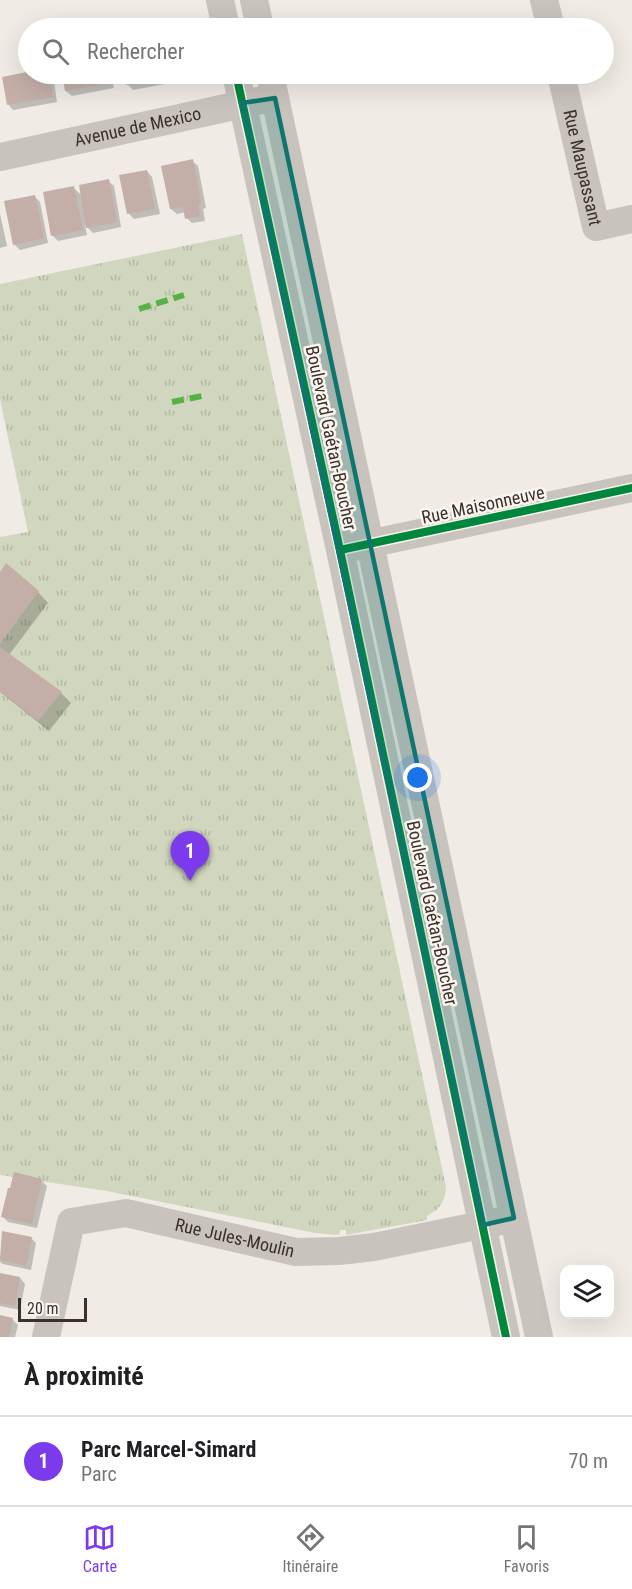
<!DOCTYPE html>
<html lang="fr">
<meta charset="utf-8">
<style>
:root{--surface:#fff;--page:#f2f2f2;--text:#202124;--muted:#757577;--line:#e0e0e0;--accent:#7c3aed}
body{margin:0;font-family:"Roboto Condensed",sans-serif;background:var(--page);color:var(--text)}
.controls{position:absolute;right:18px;bottom:18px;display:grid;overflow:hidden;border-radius:12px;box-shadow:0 6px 24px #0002}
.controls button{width:54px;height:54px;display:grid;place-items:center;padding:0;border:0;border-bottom:2px solid var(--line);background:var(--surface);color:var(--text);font:30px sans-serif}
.scale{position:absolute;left:18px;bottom:15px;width:69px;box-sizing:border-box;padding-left:6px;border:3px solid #3b302b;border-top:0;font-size:16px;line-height:21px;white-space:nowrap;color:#3b302b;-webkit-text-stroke:4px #fbf5ee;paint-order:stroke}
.you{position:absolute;left:418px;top:778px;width:21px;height:21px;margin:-15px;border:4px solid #fff;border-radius:50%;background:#1a73e8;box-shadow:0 0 0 9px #1a73e833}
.badge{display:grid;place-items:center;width:39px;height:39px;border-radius:50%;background:var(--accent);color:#fff;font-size:20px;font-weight:700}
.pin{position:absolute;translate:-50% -50px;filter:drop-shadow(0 2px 3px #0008)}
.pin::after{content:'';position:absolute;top:32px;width:21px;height:18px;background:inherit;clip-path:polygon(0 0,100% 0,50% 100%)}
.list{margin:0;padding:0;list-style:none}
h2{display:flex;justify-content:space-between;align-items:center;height:78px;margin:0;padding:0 24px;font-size:26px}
h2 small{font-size:20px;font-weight:400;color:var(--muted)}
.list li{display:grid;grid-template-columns:39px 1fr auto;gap:18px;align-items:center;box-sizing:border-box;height:90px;padding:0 24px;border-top:2px solid var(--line)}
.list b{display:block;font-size:22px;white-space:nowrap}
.list p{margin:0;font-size:20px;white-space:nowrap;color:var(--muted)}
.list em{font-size:20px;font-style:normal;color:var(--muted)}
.icon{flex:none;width:33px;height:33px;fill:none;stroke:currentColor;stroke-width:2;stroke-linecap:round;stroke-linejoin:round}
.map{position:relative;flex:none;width:632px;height:1337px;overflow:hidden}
.search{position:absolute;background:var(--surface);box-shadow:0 6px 24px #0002;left:18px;right:18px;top:18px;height:66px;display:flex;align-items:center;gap:15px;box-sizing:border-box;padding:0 21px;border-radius:33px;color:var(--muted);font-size:22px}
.sheet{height:168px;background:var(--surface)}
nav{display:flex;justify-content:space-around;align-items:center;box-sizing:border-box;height:84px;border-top:2px solid var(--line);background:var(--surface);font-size:16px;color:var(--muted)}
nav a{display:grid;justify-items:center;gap:3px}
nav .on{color:var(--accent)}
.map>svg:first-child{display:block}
</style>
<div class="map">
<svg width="632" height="1337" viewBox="0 0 632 1337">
<defs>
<pattern id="park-tufts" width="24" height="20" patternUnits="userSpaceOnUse" patternTransform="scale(1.5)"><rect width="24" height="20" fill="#d1d6bf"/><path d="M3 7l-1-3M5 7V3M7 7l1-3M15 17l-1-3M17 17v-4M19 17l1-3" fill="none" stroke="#b4b8a4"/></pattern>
</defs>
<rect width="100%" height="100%" fill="#f0ebe5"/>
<path fill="url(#park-tufts)" d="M242 234 446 1187C445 1202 440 1209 427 1216V1220L346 1235V1230H340L339 1235 315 1233 107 1191 0 1175V537L28 532 0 399V284Z"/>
<g fill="#0003">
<polygon points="26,60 28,60 28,74 53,74 57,102 13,110 8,104 4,78 28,74"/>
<polygon points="63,74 111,74 114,88 72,96 66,91"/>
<polygon points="126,74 175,74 176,82 133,90 127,84"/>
<polygon points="192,161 198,166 206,208 203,209 205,221 192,223 187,218 186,212 177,214 171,209"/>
<polygon points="147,171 152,177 160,214 134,219 128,213"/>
<polygon points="108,181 114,186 121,227 93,233 85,225 87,235 58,241 52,235 74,188 82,196"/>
<polygon points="34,196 40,202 48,243 20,250 14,244"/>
<polygon points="0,214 7,246 0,248"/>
<polygon points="0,574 38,592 48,603 9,655 61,693 71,703 49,731 0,692"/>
<polygon points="41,1180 47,1186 37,1228 8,1222 3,1217"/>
<polygon points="3,1232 31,1238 36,1243 31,1270 3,1264 0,1262"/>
<polygon points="0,1275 20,1278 25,1284 20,1310 0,1306"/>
<polygon points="0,1317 13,1320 18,1325 15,1337 0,1337"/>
</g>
<g fill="#c3afa7">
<polygon points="28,58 28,74 49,74 53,97 7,105 2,77 27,72 25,59"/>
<polygon points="62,74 108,74 110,83 65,91"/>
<polygon points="124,74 171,74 172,77 126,85"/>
<polygon points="193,159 201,203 198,204 200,216 185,219 183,207 170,209 161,166"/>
<polygon points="147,170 155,209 127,214 119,175"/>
<polygon points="109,179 117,222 86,228 79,185"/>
<polygon points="74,186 83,230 51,236 43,192"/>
<polygon points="35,195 44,238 13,245 4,201"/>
<polygon points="6,563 39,591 0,644 0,572"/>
<polygon points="0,647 62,692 38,721 0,692"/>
<polygon points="14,1172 42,1179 32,1224 1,1217 8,1188 10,1188"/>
<polygon points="2,1231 32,1237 26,1266 0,1260"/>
<polygon points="0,1273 20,1277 15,1306 0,1303"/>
<polygon points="0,1315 13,1318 9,1337 0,1337"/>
</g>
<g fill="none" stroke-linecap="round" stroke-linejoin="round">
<g stroke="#c9c3be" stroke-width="28">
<polyline points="220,0 226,28"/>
<polyline points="254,0 260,28"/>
<polyline points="544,0 551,28"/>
<polyline points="236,74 340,550 506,1337"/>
<polyline points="270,74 539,1337"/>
<path id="s1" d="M561 74 596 227 632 219"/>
<path id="s2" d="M0 157 262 100"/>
<polyline points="354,547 632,488"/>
<path id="s3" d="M46 1337 71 1222 126 1213 296 1252 339 1251 374 1247 501 1221"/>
</g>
<g stroke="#57b246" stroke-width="6" stroke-dasharray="12 6" stroke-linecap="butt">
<polyline points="139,309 184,295"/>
<polyline points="172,402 207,395"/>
</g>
<g stroke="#fbf5ee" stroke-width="11">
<g id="cycleway">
<polyline points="236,74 340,550 506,1337"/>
<polyline points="340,550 632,488"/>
</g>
</g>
<use href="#cycleway" stroke="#00873e" stroke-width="8"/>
</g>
<path fill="#0f766e" fill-opacity="0.2" stroke="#0f766e" stroke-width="4.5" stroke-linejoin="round" d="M275 98 514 1218 483 1225 242 103Z"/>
<g text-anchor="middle" stroke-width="5" stroke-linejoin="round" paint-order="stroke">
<g font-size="18" fill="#3b302b" stroke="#fbf5ee">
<text dy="6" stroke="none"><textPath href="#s2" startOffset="141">Avenue de Mexico</textPath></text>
<text dy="6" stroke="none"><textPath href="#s1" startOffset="96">Rue Maupassant</textPath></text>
<text transform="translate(331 438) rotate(78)" y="6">Boulevard Gaétan-Boucher</text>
<text transform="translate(483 505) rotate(-12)" y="6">Rue Maisonneuve</text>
<text transform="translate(432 913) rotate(78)" y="6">Boulevard Gaétan-Boucher</text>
<text dy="6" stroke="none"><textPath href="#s3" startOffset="285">Rue Jules-Moulin</textPath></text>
</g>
</g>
</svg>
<div class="controls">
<button><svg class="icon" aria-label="layers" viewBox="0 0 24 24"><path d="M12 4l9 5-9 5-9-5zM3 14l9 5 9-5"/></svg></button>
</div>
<div class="scale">20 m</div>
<div class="you"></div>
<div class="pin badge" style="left:190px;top:881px">1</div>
<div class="search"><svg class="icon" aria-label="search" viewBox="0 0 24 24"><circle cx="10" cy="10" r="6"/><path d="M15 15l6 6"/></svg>Rechercher</div>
</div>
<section class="sheet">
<h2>À proximité<small></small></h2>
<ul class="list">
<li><span class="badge">1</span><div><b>Parc Marcel-Simard</b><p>Parc</p></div><em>70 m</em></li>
</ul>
</section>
<nav>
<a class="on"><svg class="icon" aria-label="map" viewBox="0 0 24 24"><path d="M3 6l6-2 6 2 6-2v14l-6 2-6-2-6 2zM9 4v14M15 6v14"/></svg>Carte</a>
<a><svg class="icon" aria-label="directions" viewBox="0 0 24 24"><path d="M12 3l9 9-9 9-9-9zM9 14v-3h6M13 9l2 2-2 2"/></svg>Itinéraire</a>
<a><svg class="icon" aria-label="saved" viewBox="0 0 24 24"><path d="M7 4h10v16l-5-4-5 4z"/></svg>Favoris</a>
</nav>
